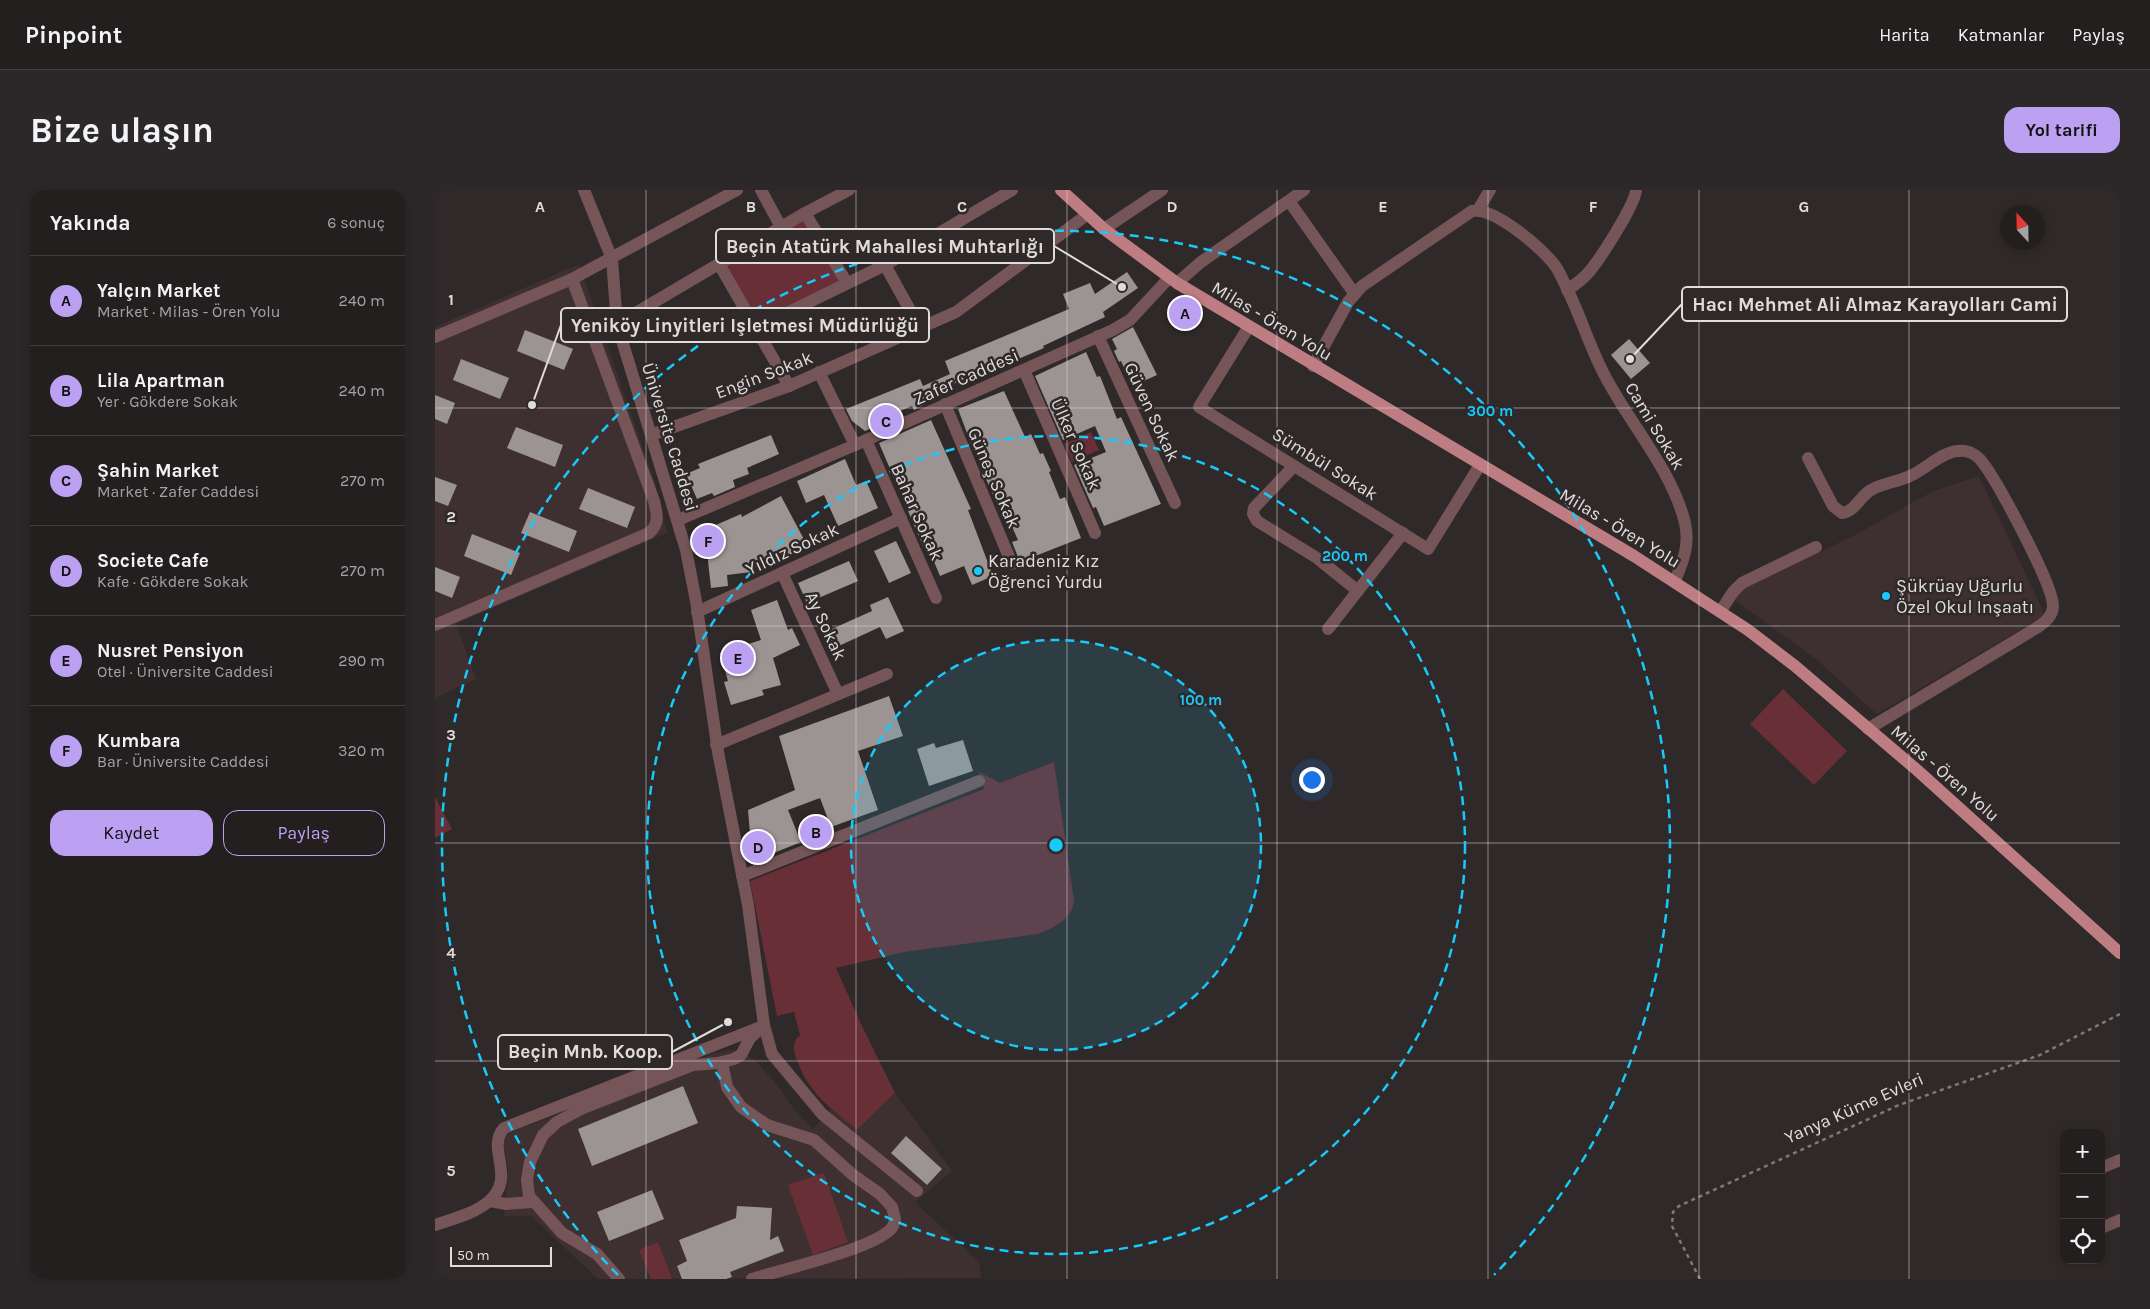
<!DOCTYPE html>
<html lang="tr">
<meta charset="utf-8">
<style>
:root{--surface:#241f1f;--page:#2c2728;--text:#f1f3f6;--muted:#a3a2a4;--line:#413d3d;--accent:#bca0f2}
body{margin:0;font-family:Karla,sans-serif;background:var(--page);color:var(--text)}
.controls{position:absolute;right:15px;bottom:15px;display:grid;overflow:hidden;border-radius:10px;box-shadow:0 2px 12px #0003}
.controls button{width:45px;height:45px;display:grid;place-items:center;padding:0;border:0;border-bottom:1px solid var(--line);background:var(--surface);color:var(--text);font:25px sans-serif}
.compass{position:absolute;left:1565px;top:15px;width:45px;height:45px;border-radius:50%;background:var(--surface);box-shadow:0 2px 12px #0003;rotate:338deg}
.scale{position:absolute;left:15px;bottom:12px;width:102px;box-sizing:border-box;padding-left:5px;border:2px solid #e0dcdc;border-top:0;font-size:14px;line-height:18px;white-space:nowrap;color:#e0dcdc;-webkit-text-stroke:4px #302929;paint-order:stroke}
.you{position:absolute;left:876px;top:589px;width:18px;height:18px;margin:-12px;border:4px solid #fff;border-radius:50%;background:#1a73e8;box-shadow:0 0 0 8px #1a73e833}
.badge{display:grid;place-items:center;width:32px;height:32px;border-radius:50%;background:var(--accent);color:#111;font-size:16px;font-weight:700}
.pin{position:absolute;translate:-50% -50%;border:2px solid #fff;box-shadow:0 1px 5px #0006}
.list{margin:0;padding:0;list-style:none}
h2{display:flex;justify-content:space-between;align-items:center;height:65px;margin:0;padding:0 20px;font-size:21px}
h2 small{font-size:16px;font-weight:400;color:var(--muted)}
.list li{display:grid;grid-template-columns:32px 1fr auto;gap:15px;align-items:center;box-sizing:border-box;height:90px;padding:0 20px;border-top:1px solid var(--line)}
.list b{display:block;font-size:19px;white-space:nowrap}
.list p{margin:0;font-size:16px;white-space:nowrap;color:var(--muted)}
.list em{font-size:16px;font-style:normal;color:var(--muted)}
.actions{display:flex;gap:10px;padding:15px 20px}
.actions a{flex:1;padding:11px 0;border:1px solid var(--accent);border-radius:15px;text-align:center;font-size:18px;color:var(--accent)}
.actions .main{background:var(--accent);color:#111}
.icon{flex:none;width:28px;height:28px;fill:none;stroke:currentColor;stroke-width:2;stroke-linecap:round;stroke-linejoin:round}
.map{position:relative;flex:none;width:1685px;height:1089px;overflow:hidden;border-radius:15px}
header{display:flex;align-items:center;gap:30px;box-sizing:border-box;height:70px;padding:0 25px;background:var(--surface);border-bottom:1px solid var(--line)}
header strong{font-size:24px}
nav{display:flex;gap:28px;margin-inline-start:auto;font-size:18px}
.intro{display:flex;align-items:center;justify-content:space-between;box-sizing:border-box;height:120px;padding:0 30px}
h1{margin:0;font-size:35px}
.button{padding:12px 22px;border-radius:15px;background:var(--accent);color:#111;font-size:18px;font-weight:700}
main{display:flex;gap:30px;padding:0 30px}
aside{flex:1;background:var(--surface);border-radius:15px;box-shadow:0 2px 12px #0003}
.map>svg:first-child{display:block}
</style>
<header>
<strong>Pinpoint</strong>
<nav><a>Harita</a><a>Katmanlar</a><a>Paylaş</a></nav>
</header>
<div class="intro"><h1>Bize ulaşın</h1><a class="button">Yol tarifi</a></div>
<main>
<aside>
<h2>Yakında<small>6 sonuç</small></h2>
<ul class="list">
<li><span class="badge">A</span><div><b>Yalçın Market</b><p>Market · Milas - Ören Yolu</p></div><em>240 m</em></li>
<li><span class="badge">B</span><div><b>Lila Apartman</b><p>Yer · Gökdere Sokak</p></div><em>240 m</em></li>
<li><span class="badge">C</span><div><b>Şahin Market</b><p>Market · Zafer Caddesi</p></div><em>270 m</em></li>
<li><span class="badge">D</span><div><b>Societe Cafe</b><p>Kafe · Gökdere Sokak</p></div><em>270 m</em></li>
<li><span class="badge">E</span><div><b>Nusret Pensiyon</b><p>Otel · Üniversite Caddesi</p></div><em>290 m</em></li>
<li><span class="badge">F</span><div><b>Kumbara</b><p>Bar · Üniversite Caddesi</p></div><em>320 m</em></li>
</ul>
<div class="actions"><a class="main">Kaydet</a><a>Paylaş</a></div>
</aside>
<div class="map">
<svg width="1685" height="1089" viewBox="0 0 1685 1089">
<rect width="100%" height="100%" fill="#302929"/>
<g fill="#3e3031">
<polygon points="144,74 220,293 232,343 21,434 41,489 0,508 0,137"/>
<polygon points="1544,286 1610,425 1442,524 1382,470 1300,410 1302,402 1424,343 1485,308 1502,300"/>
<polygon points="292,860 305,861 321,871 341,894 361,922 378,939 396,919 423,940 460,903 517,981 480,1012 544,1072 546,1088 163,1089 96,1026 69,1026 73,980 67,946 277,864"/>
</g>
<g fill="#682f36">
<polygon points="370,23 412,93 321,138 284,74"/>
<polygon points="656,242 664,260 637,272 629,254"/>
<polygon points="1348,499 1412,561 1379,595 1315,534"/>
<path d="M619 572 639 710C638 729 619 738 603 744L469 762 401 778 427 836 460 903 422 940C397 919 373 903 362 870 358 862 357 852 365 845L359 822 342 826 315 691 549 599 544 582 565 593Z"/>
<polygon points="0,607 17,639 0,648"/>
<polygon points="389,983 413,1052 378,1065 353,995"/>
<polygon points="223,1052 237,1089 216,1089 204,1060"/>
</g>
<g fill="#9c9393">
<polygon points="692,82 703,98 668,122 670,127 608,156 609,158 576,172 575,170 492,205 494,211 489,214 489,215 479,220 477,216 453,226 455,230 430,241 417,231 411,219 485,189 488,196 515,184 510,171 634,119 628,104 655,93 660,104"/>
<polygon points="698,137 722,185 697,196 686,171 684,172 679,161 682,159 677,149"/>
<polygon points="90,140 138,159 129,180 82,161"/>
<polygon points="1194,149 1215,173 1196,189 1176,165"/>
<polygon points="651,162 662,187 665,186 682,229 686,227 726,314 669,336 661,317 658,318 639,275 671,262 660,236 628,250 600,186"/>
<polygon points="26,169 74,188 65,209 18,190"/>
<polygon points="569,201 590,247 596,244 605,264 608,263 616,281 614,282 625,309 630,307 646,348 585,372 577,352 583,350 574,330 570,331 559,307 551,289 554,287 542,260 539,262 523,219"/>
<polygon points="0,205 20,213 12,234 0,229"/>
<polygon points="496,230 536,319 533,320 558,386 537,395 529,376 505,386 492,355 488,356 444,253"/>
<polygon points="81,237 128,255 120,277 72,258"/>
<polygon points="336,245 344,264 312,278 314,284 298,290 300,297 279,306 277,303 262,309 251,284 265,278 263,274"/>
<polygon points="410,269 421,295 431,291 443,318 403,336 389,305 371,313 362,291"/>
<polygon points="0,287 22,295 13,316 0,311"/>
<polygon points="153,298 200,317 192,338 144,319"/>
<polygon points="346,306 373,357 354,365 352,361 315,378 316,382 292,385 293,396 276,398 272,362 262,338 273,334 274,338 306,324 307,327"/>
<polygon points="95,322 142,341 134,362 86,343"/>
<polygon points="37,344 85,363 76,385 29,366"/>
<polygon points="461,351 476,383 454,393 439,361"/>
<polygon points="414,371 423,391 372,413 363,393"/>
<polygon points="0,377 25,387 17,408 0,401"/>
<polygon points="453,407 469,441 451,449 445,437 395,460 388,443 437,421 435,415"/>
<polygon points="342,410 353,440 357,438 365,455 338,468 346,495 327,500 329,505 296,515 289,492 293,491 285,463 326,450 316,420"/>
<polygon points="454,506 468,546 423,561 443,620 396,637 385,608 353,620 366,652 324,669 316,655 313,620 360,600 344,546"/>
<polygon points="528,550 538,581 494,596 482,559 499,553 501,558"/>
<polygon points="248,896 263,933 157,976 143,939"/>
<polygon points="471,946 507,979 492,995 456,963"/>
<polygon points="217,1000 229,1029 174,1051 162,1022"/>
<polygon points="302,1016 337,1018 335,1050 343,1046 349,1061 295,1082 297,1087 291,1089 247,1089 242,1076 252,1071 244,1050 301,1028"/>
</g>
<g fill="none" stroke-linecap="round" stroke-linejoin="round">
<polyline stroke="#7e7878" stroke-width="2.5" stroke-dasharray="4 4" stroke-linecap="butt" points="1265,1089 1237,1036 1238,1022 1244,1016 1464,915 1605,865 1685,824"/>
<g stroke="#755557" stroke-width="12">
<polyline points="149,0 177,69 182,134 251,360 261,411 283,562 313,715 329,835 337,864 387,924 482,1001"/>
<polyline points="326,0 346,37"/>
<polyline points="854,11 919,103"/>
<polyline points="1043,20 1055,0"/>
<polyline points="370,23 412,93"/>
<polyline points="669,39 727,0"/>
<polyline points="284,74 354,196"/>
<polyline points="450,75 486,140"/>
<polyline points="742,93 766,72 869,0"/>
<path d="M1132 100C1140 95 1148 89 1154 82 1165 69 1200 15 1201 0"/>
<polyline points="182,134 370,23 414,0"/>
<polyline points="321,138 450,75 577,0"/>
<polyline points="813,138 764,217 993,359 1045,275"/>
<polyline points="663,146 740,313"/>
<polyline points="0,147 137,89 302,0"/>
<path d="M878 176 913 112 927 96 1037 21C1059 17 1104 56 1118 73 1125 81 1129 93 1134 103 1147 130 1156 160 1170 186 1195 234 1237 280 1250 333 1255 355 1248 371 1240 391"/>
<polyline points="589,180 660,343"/>
<polyline points="384,182 420,255"/>
<polyline points="510,214 577,374"/>
<polyline points="216,245 354,196 521,122 653,24"/>
<polyline points="431,250 501,408"/>
<path d="M1373 268 1398 316 1407 323C1421 321 1424 307 1436 300 1448 293 1462 292 1475 286 1492 279 1509 258 1530 261 1537 262 1544 267 1548 273 1563 293 1618 394 1618 416 1618 426 1610 432 1603 437L1433 539"/>
<polyline points="859,276 819,318 818,324 822,331 882,368 923,401"/>
<polyline points="243,330 420,255 678,140 695,130 734,88"/>
<polyline points="347,383 403,504"/>
<polyline points="262,422 466,328"/>
<polyline points="1285,422 1298,402 1307,393 1381,357"/>
<path d="M0 435 214 343C225 334 222 323 219 311L137 89"/>
<polyline points="893,439 968,343"/>
<polyline points="281,555 452,484"/>
<polyline points="307,686 544,591"/>
<path d="M287 872 292 897 306 917 332 935 379 950 418 985 445 1004 457 1017 460 1029C459 1033 459 1036 456 1039 435 1060 348 1079 317 1089"/>
<polyline points="1666,978 1685,970"/>
<polyline points="55,1011 71,1014 98,1012"/>
<path d="M0 1035C17 1029 39 1024 53 1012 83 987 50 959 69 938L323 838"/>
<polyline points="1666,1038 1685,1030"/>
<polyline points="184,1089 162,1064 127,1043 94,1006 92,990 95,972 108,945 122,932 146,919 258,875 283,873 299,869 306,865 315,848 329,835"/>
</g>
<polyline stroke="#be7d82" stroke-width="12" points="626,0 669,39 742,93 1199,366 1313,440 1360,476 1482,580 1685,763"/>
</g>
<path fill="none" stroke="#e0dcdc" stroke-width="1" stroke-opacity="0.55" d="M211 0V1089M421 0V1089M632 0V1089M842 0V1089M1053 0V1089M1264 0V1089M1474 0V1089M0 218H1685M0 436H1685M0 653H1685M0 871H1685"/>
<circle cx="621" cy="655" r="205" fill="#18cafc" fill-opacity=".12"/>
<g fill="none" stroke="#18cafc" stroke-width="2.5" stroke-dasharray="9 6">
<circle cx="621" cy="655" r="205"/>
<circle cx="621" cy="655" r="409"/>
<path d="M183 1085A614 614 0 1 1 1059 1085"/>
</g>
<g fill="#18cafc" stroke="#302929" stroke-width="2">
<circle cx="543" cy="381" r="5"/>
<circle cx="1451" cy="406" r="5"/>
</g>
<g text-anchor="middle" stroke-width="5" stroke-linejoin="round" paint-order="stroke">
<g font-size="18" fill="#e0dcdc" stroke="#302929">
<text transform="translate(837 131) rotate(31)" y="6">Milas - Ören Yolu</text>
<text transform="translate(329 185) rotate(-21)" y="6">Engin Sokak</text>
<text transform="translate(531 187) rotate(-24)" y="6">Zafer Caddesi</text>
<text transform="translate(717 222) rotate(65)" y="6">Güven Sokak</text>
<text transform="translate(1220 236) rotate(59)" y="6">Cami Sokak</text>
<text transform="translate(235 247) rotate(73)" y="6">Üniversite Caddesi</text>
<text transform="translate(641 254) rotate(66)" y="6">Ülker Sokak</text>
<text transform="translate(890 274) rotate(32)" y="6">Sümbül Sokak</text>
<text transform="translate(559 288) rotate(67)" y="6">Güneş Sokak</text>
<text transform="translate(482 322) rotate(66)" y="6">Bahar Sokak</text>
<text transform="translate(1185 338) rotate(31)" y="6">Milas - Ören Yolu</text>
<text transform="translate(357 359) rotate(-25)" y="6">Yıldız Sokak</text>
<text transform="translate(391 436) rotate(65)" y="6">Ay Sokak</text>
<text transform="translate(1510 583) rotate(41)" y="6">Milas - Ören Yolu</text>
<text transform="translate(1419 918) rotate(-24)" y="6">Yanya Küme Evleri</text>
</g>
<g font-size="18" fill="#e0dcdc" stroke="#302929" text-anchor="start">
<text x="553" y="377">Karadeniz Kız<tspan x="553" dy="21">Öğrenci Yurdu</tspan></text>
<text x="1461" y="402">Şükrüay Uğurlu<tspan x="1461" dy="21">Özel Okul Inşaatı</tspan></text>
</g>
</g>
<g font-size="16" text-anchor="middle" font-weight="bold" fill="#e0dcdc" stroke="#302929" stroke-width="5" stroke-linejoin="round" paint-order="stroke">
<text x="105" y="22">A</text>
<text x="316" y="22">B</text>
<text x="527" y="22">C</text>
<text x="737" y="22">D</text>
<text x="948" y="22">E</text>
<text x="1158" y="22">F</text>
<text x="1369" y="22">G</text>
<text x="16" y="115">1</text>
<text x="16" y="332">2</text>
<text x="16" y="550">3</text>
<text x="16" y="768">4</text>
<text x="16" y="986">5</text>
</g>
<circle cx="621" cy="655" r="8" fill="#18cafc" stroke="#302929" stroke-width="2.5"/>
<g font-size="15" text-anchor="middle" font-weight="bold" fill="#18cafc" stroke="#302929" stroke-width="5" stroke-linejoin="round" paint-order="stroke">
<text x="1055" y="226">300 m</text>
<text x="910" y="371">200 m</text>
<text x="766" y="515">100 m</text>
</g>
<path fill="none" stroke="#e0dcdc" stroke-width="2" d="M687 97L619 56M1195 169L1247 114M97 215L126 135M293 832L237 862"/>
<g fill="#e0dcdc" stroke="#302929" stroke-width="2">
<circle cx="687" cy="97" r="5"/>
<circle cx="1195" cy="169" r="5"/>
<circle cx="97" cy="215" r="5"/>
<circle cx="293" cy="832" r="5"/>
</g>
<g fill="#302929" stroke="#e0dcdc" stroke-width="2">
<rect x="281" y="39" width="338" height="34" rx="5"/>
<rect x="1247" y="97" width="385" height="34" rx="5"/>
<rect x="126" y="118" width="368" height="34" rx="5"/>
<rect x="63" y="845" width="174" height="34" rx="5"/>
</g>
<g font-size="19" text-anchor="middle" font-weight="bold" fill="#e0dcdc">
<text x="450" y="63">Beçin Atatürk Mahallesi Muhtarlığı</text>
<text x="1440" y="121">Hacı Mehmet Ali Almaz Karayolları Cami</text>
<text x="310" y="142">Yeniköy Linyitleri Işletmesi Müdürlüğü</text>
<text x="150" y="868">Beçin Mnb. Koop.</text>
</g>
</svg>
<div class="controls">
<button>+</button>
<button>−</button>
<button><svg class="icon" aria-label="locate" viewBox="0 0 24 24"><circle cx="12" cy="12" r="6"/><path d="M12 2v4M12 18v4M2 12h4M18 12h4"/></svg></button>
</div>
<svg class="compass" viewBox="-18 -18 36 36"><path d="M0-13l5 13h-10z" fill="#e53935"/><path d="M0 13l5-13h-10z" fill="#a3a2a4"/></svg>
<div class="scale">50 m</div>
<div class="you"></div>
<div class="pin badge" style="left:750px;top:123px">A</div>
<div class="pin badge" style="left:381px;top:642px">B</div>
<div class="pin badge" style="left:451px;top:231px">C</div>
<div class="pin badge" style="left:323px;top:657px">D</div>
<div class="pin badge" style="left:303px;top:468px">E</div>
<div class="pin badge" style="left:273px;top:351px">F</div>
</div>
</main>
